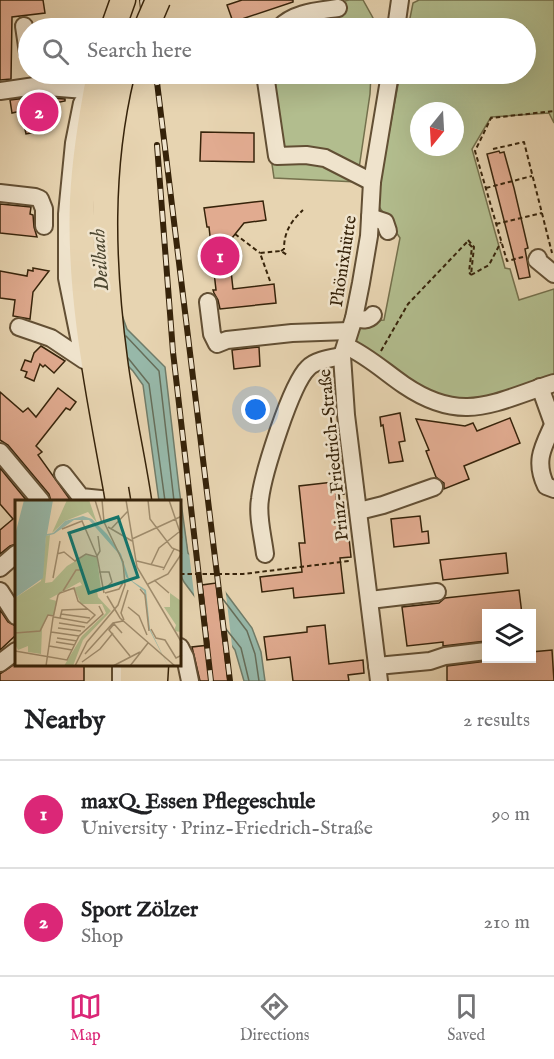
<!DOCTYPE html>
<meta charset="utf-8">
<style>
:root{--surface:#fff;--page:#f6f6f6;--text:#202124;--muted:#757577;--line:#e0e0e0;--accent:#db2777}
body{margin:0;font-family:"IM FELL English",serif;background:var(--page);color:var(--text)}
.controls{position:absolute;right:18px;bottom:18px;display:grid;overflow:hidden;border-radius:0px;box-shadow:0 6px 24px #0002}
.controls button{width:54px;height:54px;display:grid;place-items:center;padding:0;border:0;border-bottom:2px solid var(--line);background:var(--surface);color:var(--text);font:30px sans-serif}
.compass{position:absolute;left:410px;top:102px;width:54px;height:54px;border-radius:50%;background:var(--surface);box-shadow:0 6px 24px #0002;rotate:198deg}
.you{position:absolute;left:256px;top:410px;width:21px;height:21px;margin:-15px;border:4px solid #fff;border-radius:50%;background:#1a73e8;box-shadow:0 0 0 9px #1a73e833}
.badge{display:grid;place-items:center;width:39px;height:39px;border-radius:50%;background:var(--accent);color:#fff;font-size:20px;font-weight:700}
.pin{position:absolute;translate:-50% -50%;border:3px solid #fff;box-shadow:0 2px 6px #0006}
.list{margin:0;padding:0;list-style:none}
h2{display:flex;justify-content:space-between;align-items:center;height:78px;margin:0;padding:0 24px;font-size:26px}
h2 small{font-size:20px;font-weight:400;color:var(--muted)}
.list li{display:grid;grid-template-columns:39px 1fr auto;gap:18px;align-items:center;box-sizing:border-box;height:108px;padding:0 24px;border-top:2px solid var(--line)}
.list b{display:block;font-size:22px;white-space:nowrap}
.list p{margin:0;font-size:20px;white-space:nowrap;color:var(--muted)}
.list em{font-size:20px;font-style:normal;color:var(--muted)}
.icon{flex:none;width:33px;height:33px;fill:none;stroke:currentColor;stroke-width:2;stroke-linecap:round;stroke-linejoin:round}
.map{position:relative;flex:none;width:554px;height:681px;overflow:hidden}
.search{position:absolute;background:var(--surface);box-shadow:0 6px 24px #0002;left:18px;right:18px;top:18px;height:66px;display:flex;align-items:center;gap:15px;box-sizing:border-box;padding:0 21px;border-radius:33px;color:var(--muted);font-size:22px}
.sheet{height:294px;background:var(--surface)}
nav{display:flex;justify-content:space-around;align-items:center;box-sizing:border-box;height:84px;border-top:2px solid var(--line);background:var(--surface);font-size:16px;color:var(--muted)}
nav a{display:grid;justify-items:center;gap:3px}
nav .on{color:var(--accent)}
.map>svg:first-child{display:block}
</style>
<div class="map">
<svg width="554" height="681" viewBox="0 0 554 681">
<rect width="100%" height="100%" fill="#e7d4b1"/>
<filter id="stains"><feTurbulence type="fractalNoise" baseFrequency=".00333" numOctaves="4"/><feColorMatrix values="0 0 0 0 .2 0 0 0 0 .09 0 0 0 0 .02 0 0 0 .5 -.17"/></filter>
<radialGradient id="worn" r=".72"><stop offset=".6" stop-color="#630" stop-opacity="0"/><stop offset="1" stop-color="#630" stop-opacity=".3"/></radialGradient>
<g fill="#b2bd8e" stroke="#74704c" stroke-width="1.5" fill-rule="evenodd">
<polygon points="349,0 363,0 373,18 373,28 271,28 281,16"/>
<path d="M419 0H554V123L549 113 491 117 472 149 505 268 510 269 519 300 554 289V385L450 405 356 350 350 332 372 321 384 320 400 238 376 202 400 74H526V28H408L413 3ZM419 111H455V147H419Z"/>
<polygon points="259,74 371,74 370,94 357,182 274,178"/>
</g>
<polygon fill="#97b8a9" stroke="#707c69" stroke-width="1.5" points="118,304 127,329 165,367 179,488 188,553 218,578 225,592 252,628 261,652 265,681 244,681 235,650 184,582 180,574 180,501 159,501 143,385 133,371 104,342"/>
<polygon fill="#e7d4b1" points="170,382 182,488 191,552 220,576 225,586 233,654 195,602 174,429"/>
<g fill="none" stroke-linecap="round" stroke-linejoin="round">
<g stroke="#666e5a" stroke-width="1.5">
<polyline points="126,336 159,371 174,501"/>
<polyline points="128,358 149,384 165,501"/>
<polyline points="219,594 247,631 255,654 259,681"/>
<polyline points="222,624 241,648 249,681"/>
</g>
</g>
<g fill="#e1ab90" stroke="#36230a" stroke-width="1.5">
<polygon points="0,0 43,0 45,13 12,17 11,79 0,80"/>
<polygon points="242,0 293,0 293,2 233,22 227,5"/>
<polygon points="35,97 65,99 65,101 55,103 57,113 39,117 42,131 26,134 21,111 12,113 10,100"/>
<polygon points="201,132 254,133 254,162 200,161"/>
<polygon points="499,151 500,153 504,152 514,188 528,248 525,249 530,277 519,279 496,189 487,154"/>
<polygon points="263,201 266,220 244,223 228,243 233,289 274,284 276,303 220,309 218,300 214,293 213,290 216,290 209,227 207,227 204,208"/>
<polygon points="0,204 31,207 30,214 33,215 34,227 37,237 0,233"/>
<polygon points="33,268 49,271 33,292 30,319 13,316 15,300 0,298 0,271 27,276 28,270 33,271"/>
<polygon points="41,346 65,361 54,373 45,365 43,367 40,364 34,381 25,377 27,372 21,370 25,360 31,362 34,353"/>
<polygon points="259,347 260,366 234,369 232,350"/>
<polygon points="58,388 76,402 70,410 66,408 36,446 42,452 38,455 71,501 51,501 49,494 8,445 0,440 0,392 23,412 28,408 36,417"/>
<polygon points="400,413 405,441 399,442 403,461 389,463 383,425 381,426 380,417"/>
<polygon points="510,418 520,443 464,466 469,479 444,489 444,483 436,477 426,451 429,450 416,419 465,426 473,423 477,431"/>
<polygon points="0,468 27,501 16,501 16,544 10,546 0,554 0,530 13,519 0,504"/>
<polygon points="342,481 344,494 336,495 341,539 349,538 351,557 340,558 344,593 294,598 293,588 262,592 260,577 302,572 299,543 305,543 299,486"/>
<polygon points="420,516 422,532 428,531 429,543 394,547 391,519"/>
<polygon points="506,553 508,573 443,580 440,560"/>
<polygon points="216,583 228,681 200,681 192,647 209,645 202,585"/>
<polygon points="519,590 522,614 486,614 486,641 443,646 443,642 407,646 402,607 439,603 445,598"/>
<polygon points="0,610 8,622 16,626 16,635 0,650"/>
<polygon points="325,625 329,664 363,660 364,673 348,675 349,681 293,681 290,657 267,660 264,637 307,632 307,627"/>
<polygon points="552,650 554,681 447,681 447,666 487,661 493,658 531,658 531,652"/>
<polygon points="15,664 84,664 84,681 0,681 0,674"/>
</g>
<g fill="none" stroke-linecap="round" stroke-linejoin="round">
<g stroke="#624f34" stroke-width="20">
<g id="minor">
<polyline points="24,26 28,53"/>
<path d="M279 28C294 12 318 11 338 8"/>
<polyline points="396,28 400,0"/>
<polyline points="265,74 277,156 306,155 325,158 372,182"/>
<polyline points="0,91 35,86 85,90"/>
<polyline points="0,193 35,197 40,199 44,209 44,226"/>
<polyline points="370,217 385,222 388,231"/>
<polyline points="538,258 537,260 554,274"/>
<polyline points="208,302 212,334 217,344 227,340 292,333 349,331"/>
<path d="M354 318C362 320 368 321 373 315"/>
<polyline points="19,327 51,338 84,360"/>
<polyline points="80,342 67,278 67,214 74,143 82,103"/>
<path d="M346 346C368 356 385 372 404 385 463 425 494 402 554 383"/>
<polyline points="540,387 554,426"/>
<path d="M553 425C543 447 534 461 546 486L554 489"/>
<polyline points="0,452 41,501"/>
<polyline points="63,474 81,497 120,501"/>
<polyline points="359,511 383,505 434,487"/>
<path d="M265 554C263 537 257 516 260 499 263 474 291 384 308 368 315 360 332 358 342 356"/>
<polyline points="0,568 16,554"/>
<polyline points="0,591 16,616"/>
<polyline points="370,600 437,592"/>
<polyline points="180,647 185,657 190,681"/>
<polyline points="0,663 16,651"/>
<polyline points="377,666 430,661 445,656 486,651"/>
<polyline points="121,681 121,664"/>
<polyline points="379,681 346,415 342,356 354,318 361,283 369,236 372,182 390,74"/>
</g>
</g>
<g stroke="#36230a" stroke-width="27">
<g id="highway">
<polyline points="113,28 123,0"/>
<path d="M99 74C91 115 84 157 82 200 78 297 99 394 116 489"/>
<path d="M122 74C99 169 102 264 115 361 121 408 132 454 139 501"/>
<polyline points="133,664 133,681"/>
<polyline points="155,681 156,664"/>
</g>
</g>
<g stroke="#36230a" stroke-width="2" stroke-dasharray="4.5 3" stroke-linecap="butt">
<polyline points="493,149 524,142 552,253"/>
<polyline points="486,188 532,176"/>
<polyline points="496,224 542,213"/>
<polyline points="235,234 260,253"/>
<polyline points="468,240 474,247 471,275"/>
<path d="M281 251 284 249C284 232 291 221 303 210"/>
<polyline points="523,257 507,261 475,151 491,118 554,111"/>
<polyline points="471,275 489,265 501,242"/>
<polyline points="270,281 260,253 281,251 287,255"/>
<polyline points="381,351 408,304 467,242 472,247 469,272 471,275"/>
<polyline points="180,574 243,574 349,561"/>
</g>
<use href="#minor" stroke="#efe3cc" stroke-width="16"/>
<use href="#highway" stroke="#e7d4b1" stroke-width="24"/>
<g stroke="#36230a" stroke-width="6">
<g id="rail">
<polyline points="142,0 145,28"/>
<polyline points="156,74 230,681"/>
<polyline points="157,145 173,352 211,681"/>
</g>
</g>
<use href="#rail" stroke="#efe3cc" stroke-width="4" stroke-dasharray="11" stroke-linecap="butt"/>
<g stroke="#36230a" stroke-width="27" stroke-linecap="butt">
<g id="highway-bridge">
<polyline points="146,28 158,0"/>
<polyline points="116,489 118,501"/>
</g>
</g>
<use href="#highway-bridge" stroke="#e7d4b1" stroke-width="24"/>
</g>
<g text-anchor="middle" stroke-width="5" stroke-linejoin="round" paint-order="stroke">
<g font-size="18" fill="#36230a" stroke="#efe3cc">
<text transform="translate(343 261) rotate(-81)" y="6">Phönixhütte</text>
<text transform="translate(333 455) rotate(-96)" y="6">Prinz-Friedrich-Straße</text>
</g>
<g font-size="20" font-style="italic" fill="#4e4832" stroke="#efe3cc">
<text transform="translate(99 260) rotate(-94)" y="7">Deilbach</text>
</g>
</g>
<g transform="translate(15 500)">
<rect width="166" height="166" fill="#e7d4b1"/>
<path d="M52 0H74L82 23 73 12 50 21 37 33ZM35 35 30 83 37 82 52 66 72 54 82 58 86 89 82 91 83 97 96 111 68 140 58 166H49L67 136 91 113 87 104H66L59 88 67 85 65 82 34 99 42 101 39 116 33 115 27 129 26 154 13 152V146L3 150 0 144V98L26 81 31 36ZM155 93 166 101V132L159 131 161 125 149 107H155Z" fill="#b2bd8e"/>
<path d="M9 0H38L32 34 38 33 50 21 68 16 77 19 92 34 106 54 114 79 131 90 135 129 153 166 134 129 129 91 111 77 104 54 74 20H59L39 34 31 36 28 78 0 98V35Z" fill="#97b8a9"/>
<path fill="none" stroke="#97b8a9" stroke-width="3" d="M0 90 14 58 16 19 34 12"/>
<path fill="none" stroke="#a08d6e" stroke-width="1.5" d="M80 0 87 23M111 0 122 67 167 143M133 0 135 19 157 48 167 52M154 0 167 38M93 27 117 41M47 29 67 21 82 56 89 93M96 29 113 11M117 39 167 16M42 54 49 52 60 61 71 54 82 57M82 56 85 51 83 36M122 61 150 68M136 65 144 48 164 32M148 70 159 49M84 72H94L97 82 93 86M38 78 45 41M139 80 154 93M133 84 153 74 167 53M125 89 130 95 134 131M48 91 61 70H68M90 93 104 89 108 83M92 96 105 118 160 166M113 107 124 116 132 135M46 114 75 118M45 118 47 110 73 109M109 120 106 113 113 90M44 123 70 127M43 128 66 131M136 129 141 138 150 140 161 158 167 155M36 132 64 136M0 133 25 131 33 115 39 116M107 133 99 124 94 130 115 156M42 138 62 141M41 142 60 145M34 146 57 150M0 151 52 160 64 136 88 114 84 106M70 154 98 123 108 121M67 162 85 149 98 133M31 166 38 118 40 109 43 95 45 93 59 88 63 101 80 115 72 123 39 117M60 166 72 142 103 105 110 85 108 62 89 22 87 0M98 166 125 152M115 166 133 143"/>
<path fill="#0f766e" fill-opacity="0.15" stroke="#0f766e" stroke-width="3" d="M103 17 123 77 74 93 54 33Z"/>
<rect width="166" height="166" fill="none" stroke="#36230a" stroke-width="3"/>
</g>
<rect width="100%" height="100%" filter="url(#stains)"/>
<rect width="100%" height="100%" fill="url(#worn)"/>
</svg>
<div class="controls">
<button><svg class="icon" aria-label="layers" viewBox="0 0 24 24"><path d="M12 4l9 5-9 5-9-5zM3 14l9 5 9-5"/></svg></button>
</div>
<svg class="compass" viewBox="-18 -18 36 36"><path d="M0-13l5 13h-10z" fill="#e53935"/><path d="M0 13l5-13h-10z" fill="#757577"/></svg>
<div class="you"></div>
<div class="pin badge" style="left:220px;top:256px">1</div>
<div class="pin badge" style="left:39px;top:112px">2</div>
<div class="search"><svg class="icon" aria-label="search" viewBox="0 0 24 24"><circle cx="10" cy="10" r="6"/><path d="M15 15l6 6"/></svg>Search here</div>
</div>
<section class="sheet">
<h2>Nearby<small>2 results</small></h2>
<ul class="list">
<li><span class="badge">1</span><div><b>maxQ. Essen Pflegeschule</b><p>University · Prinz-Friedrich-Straße</p></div><em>90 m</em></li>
<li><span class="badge">2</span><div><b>Sport Zölzer</b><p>Shop</p></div><em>210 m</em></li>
</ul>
</section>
<nav>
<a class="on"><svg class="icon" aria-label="map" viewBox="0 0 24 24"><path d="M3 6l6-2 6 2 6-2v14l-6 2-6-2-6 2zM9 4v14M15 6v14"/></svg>Map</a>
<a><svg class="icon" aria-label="directions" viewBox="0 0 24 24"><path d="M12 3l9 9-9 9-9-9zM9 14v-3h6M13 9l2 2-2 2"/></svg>Directions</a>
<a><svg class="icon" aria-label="saved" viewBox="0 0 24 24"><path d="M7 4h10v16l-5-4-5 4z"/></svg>Saved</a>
</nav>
